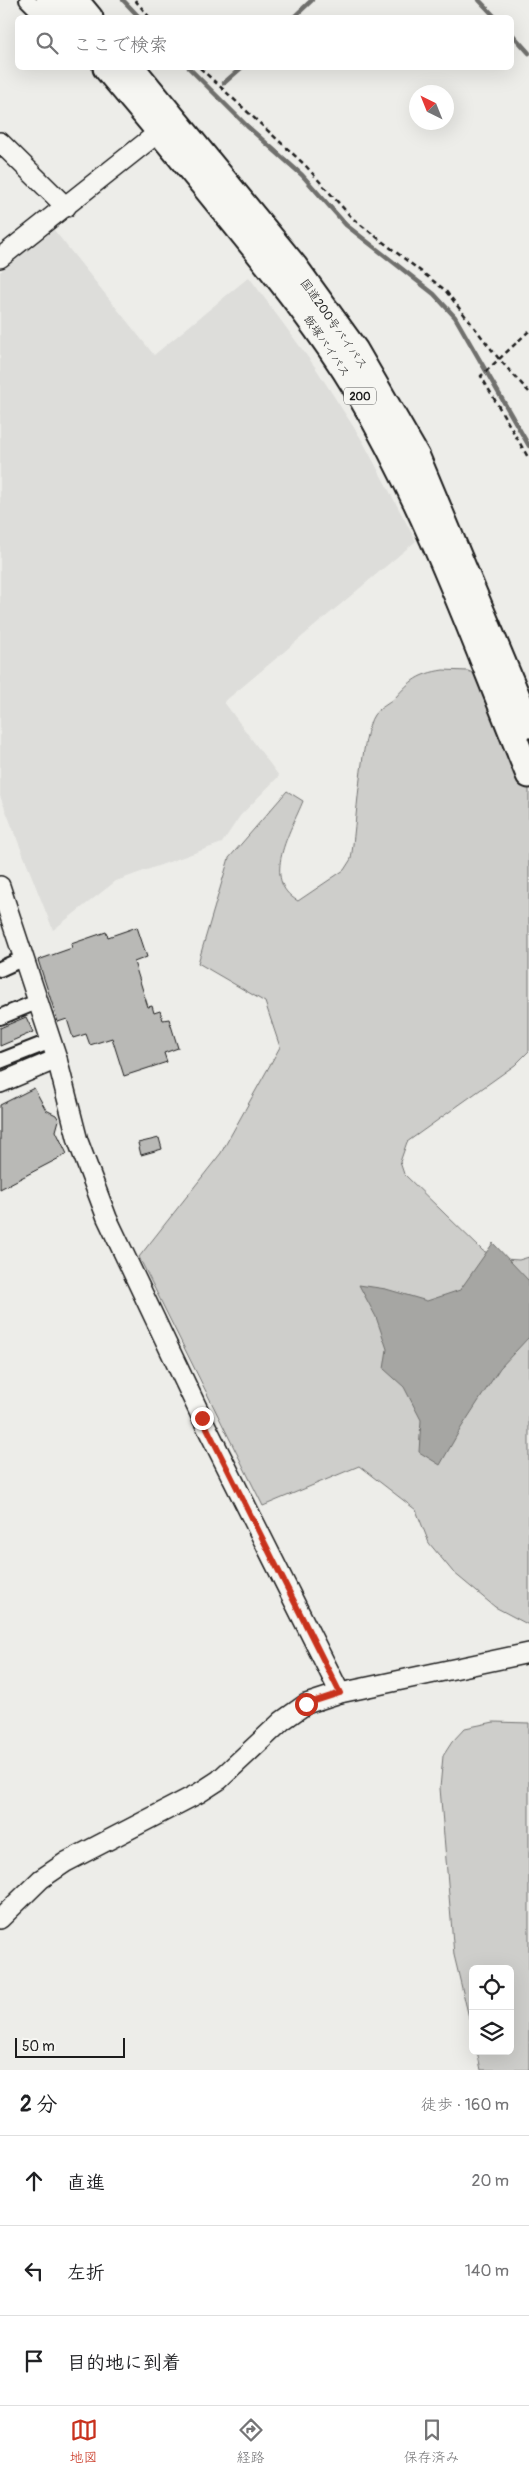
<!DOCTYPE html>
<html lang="ja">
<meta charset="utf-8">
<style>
:root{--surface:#fff;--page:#f2f2f2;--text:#202124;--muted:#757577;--line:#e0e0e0;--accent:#c8321e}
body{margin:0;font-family:Pangolin,"Klee One",sans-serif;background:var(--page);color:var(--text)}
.controls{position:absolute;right:15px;bottom:15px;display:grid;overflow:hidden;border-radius:8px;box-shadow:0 5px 20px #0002}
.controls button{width:45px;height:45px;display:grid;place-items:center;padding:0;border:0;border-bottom:1px solid var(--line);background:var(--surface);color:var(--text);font:25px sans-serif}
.compass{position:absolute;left:409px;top:85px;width:45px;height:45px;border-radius:50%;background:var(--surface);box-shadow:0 5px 20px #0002;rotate:317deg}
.scale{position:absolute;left:15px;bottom:12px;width:110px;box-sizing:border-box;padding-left:5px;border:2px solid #1c1c1c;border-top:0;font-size:14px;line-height:18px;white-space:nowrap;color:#1c1c1c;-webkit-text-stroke:4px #f6f6f2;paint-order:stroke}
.stop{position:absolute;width:15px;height:15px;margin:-11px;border:4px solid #c8321e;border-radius:50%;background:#fff}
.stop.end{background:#c8321e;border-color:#fff;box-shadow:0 1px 5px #0008}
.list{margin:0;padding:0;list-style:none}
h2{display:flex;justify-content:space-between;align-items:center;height:65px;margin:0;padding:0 20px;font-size:21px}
h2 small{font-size:16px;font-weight:400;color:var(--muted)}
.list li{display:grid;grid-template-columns:32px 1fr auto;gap:15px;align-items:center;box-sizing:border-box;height:90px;padding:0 20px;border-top:1px solid var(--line)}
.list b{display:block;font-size:19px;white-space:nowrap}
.list em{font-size:16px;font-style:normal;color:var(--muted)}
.icon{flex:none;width:28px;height:28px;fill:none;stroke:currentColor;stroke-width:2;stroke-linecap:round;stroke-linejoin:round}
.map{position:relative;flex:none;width:529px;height:2070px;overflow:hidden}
.search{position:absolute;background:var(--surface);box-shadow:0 5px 20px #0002;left:15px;right:15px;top:15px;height:55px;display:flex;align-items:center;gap:12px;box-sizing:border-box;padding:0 18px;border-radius:8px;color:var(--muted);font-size:19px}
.sheet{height:335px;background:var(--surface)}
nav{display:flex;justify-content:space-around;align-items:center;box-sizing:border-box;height:70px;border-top:1px solid var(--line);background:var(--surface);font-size:14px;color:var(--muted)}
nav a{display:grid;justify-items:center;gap:2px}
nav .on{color:var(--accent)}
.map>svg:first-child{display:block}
</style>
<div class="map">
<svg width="529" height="2070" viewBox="0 0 529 2070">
<rect width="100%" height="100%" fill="#edede9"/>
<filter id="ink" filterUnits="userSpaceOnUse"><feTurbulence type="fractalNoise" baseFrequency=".02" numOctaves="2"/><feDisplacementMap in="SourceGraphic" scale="10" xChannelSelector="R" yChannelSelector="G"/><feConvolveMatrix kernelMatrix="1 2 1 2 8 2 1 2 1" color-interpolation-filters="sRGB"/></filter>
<g filter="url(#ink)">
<polygon fill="#ddddda" points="54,230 154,355 249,277 315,367 362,440 416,541 224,702 279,776 240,816 222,843 116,881 53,930 0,796 0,272"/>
<g fill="#cececb" stroke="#757574">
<path d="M443 670 468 671 493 681 529 773V1051L515 1065 407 1142 400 1162 404 1174 483 1251 505 1259 519 1260 529 1257V1625L495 1607 453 1572 429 1543 416 1510 359 1466 263 1506 139 1257 221 1153 280 1047 265 1002 198 963 229 858 287 791 303 801C291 831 260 880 298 901L344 870 351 859C356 830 361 733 374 715 379 708 389 704 395 698 411 680 418 674 443 670Z"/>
<polygon points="494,1722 529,1723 529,2070 481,2070 477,2051 510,2051 510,1969 473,1969 473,2034 454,1955 440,1788 443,1756 452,1742 465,1728"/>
</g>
<polygon fill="#a6a6a3" stroke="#6f6f6d" points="493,1243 529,1281 529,1337 500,1368 461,1428 440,1465 419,1452 421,1420 404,1387 384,1369 387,1349 376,1317 359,1285 386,1289 427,1301 460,1290"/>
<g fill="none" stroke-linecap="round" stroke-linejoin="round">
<g stroke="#6f6f6d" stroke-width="4.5">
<polyline points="123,0 140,18"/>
<polyline points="479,0 496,18"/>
<polyline points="293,18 312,0"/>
<polyline points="512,34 529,53"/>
<polyline points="189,68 247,126 302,175 346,225 434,294 455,317 529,446"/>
<polyline points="224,83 241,68"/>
</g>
</g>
<g fill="#b9b9b6" stroke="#1c1c1c">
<polygon points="137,927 147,957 134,962 148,1007 152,1006 154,1013 160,1011 163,1020 169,1019 178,1048 164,1053 167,1062 124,1076 112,1038 90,1045 86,1034 73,1038 67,1019 58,1022 38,960 72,948 71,944 106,932 108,937"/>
<polygon points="26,1017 33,1032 0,1046 0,1028"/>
<polygon points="34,1088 46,1110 56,1115 59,1120 56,1131 67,1154 0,1189 0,1105"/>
<polygon points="159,1138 162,1149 141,1155 138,1143"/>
</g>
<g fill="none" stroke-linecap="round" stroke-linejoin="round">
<g stroke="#1c1c1c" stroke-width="18">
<g id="street">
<polyline points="27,0 45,18"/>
<polyline points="0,969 24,958"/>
<polyline points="0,1017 39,1001"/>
<polyline points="0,1061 51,1041"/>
</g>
</g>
<g stroke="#1c1c1c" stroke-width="22">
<g id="secondary">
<polyline points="0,142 66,207"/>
<polyline points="0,258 169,124"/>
<polyline points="0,886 57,1059 78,1141 107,1218 202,1418 340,1693"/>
<polyline points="0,1083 57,1059"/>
<polyline points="0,1919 41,1879 66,1862 199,1793 219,1780 282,1721 306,1704 340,1693 529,1653"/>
</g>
</g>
<g stroke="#1c1c1c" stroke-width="29">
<g id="highway">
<polyline points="49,0 64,18"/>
<polyline points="75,0 90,18"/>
<path d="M106 68C150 120 193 172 236 225 279 278 322 332 357 390 429 511 476 645 529 775"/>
<polyline points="132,68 295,267 355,350 417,457 529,725"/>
</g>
</g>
<g stroke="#1c1c1c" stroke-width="2.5" stroke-dasharray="5 4" stroke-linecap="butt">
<polyline points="135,0 150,18"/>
<polyline points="200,68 305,165 352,218 445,290 499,359 529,392"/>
<polyline points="529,331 481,376 529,459"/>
</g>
<use href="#street" stroke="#f6f6f2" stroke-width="14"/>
<use href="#secondary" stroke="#f6f6f2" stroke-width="19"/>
<use href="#highway" stroke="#f6f6f2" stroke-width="25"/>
</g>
</g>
<g fill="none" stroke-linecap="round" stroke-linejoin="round" filter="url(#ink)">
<polyline stroke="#c8321e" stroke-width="6" points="202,1418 340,1693 306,1704"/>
</g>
<g text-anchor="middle" stroke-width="5" stroke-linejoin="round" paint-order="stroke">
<rect fill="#f6f6f2" stroke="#5d5d5c" stroke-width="1" x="344" y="387.5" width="32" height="17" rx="4"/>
<g font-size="11" font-weight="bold" fill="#1c1c1c">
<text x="360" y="400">200</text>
</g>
<g font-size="12" fill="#1c1c1c" stroke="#f6f6f2">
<text transform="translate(334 324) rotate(55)" y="4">国道200号バイパス</text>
<text transform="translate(327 346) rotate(56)" y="4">飯塚バイパス</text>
</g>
</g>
</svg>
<div class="controls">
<button><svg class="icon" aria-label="locate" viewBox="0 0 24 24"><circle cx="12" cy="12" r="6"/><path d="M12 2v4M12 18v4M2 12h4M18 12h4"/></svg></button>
<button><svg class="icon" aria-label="layers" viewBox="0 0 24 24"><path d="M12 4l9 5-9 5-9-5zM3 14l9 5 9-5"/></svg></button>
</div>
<svg class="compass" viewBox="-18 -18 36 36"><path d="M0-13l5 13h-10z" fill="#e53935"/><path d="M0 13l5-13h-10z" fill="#757577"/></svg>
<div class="scale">50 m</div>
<div class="stop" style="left:306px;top:1704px"></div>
<div class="stop end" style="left:202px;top:1418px"></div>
<div class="search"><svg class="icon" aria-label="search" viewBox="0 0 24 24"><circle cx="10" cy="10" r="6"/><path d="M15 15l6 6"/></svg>ここで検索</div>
</div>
<section class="sheet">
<h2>2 分<small>徒歩 · 160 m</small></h2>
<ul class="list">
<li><svg class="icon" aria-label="ahead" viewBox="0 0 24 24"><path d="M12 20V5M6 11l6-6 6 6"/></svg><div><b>直進</b></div><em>20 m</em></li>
<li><svg class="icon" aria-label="left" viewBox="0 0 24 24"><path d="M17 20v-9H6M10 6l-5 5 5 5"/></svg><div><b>左折</b></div><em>140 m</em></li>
<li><svg class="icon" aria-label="arrive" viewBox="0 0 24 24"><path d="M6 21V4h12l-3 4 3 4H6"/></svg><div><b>目的地に到着</b></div></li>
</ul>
</section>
<nav>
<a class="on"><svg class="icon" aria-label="map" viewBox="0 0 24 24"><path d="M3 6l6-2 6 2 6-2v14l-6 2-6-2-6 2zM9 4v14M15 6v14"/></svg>地図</a>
<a><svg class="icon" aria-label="directions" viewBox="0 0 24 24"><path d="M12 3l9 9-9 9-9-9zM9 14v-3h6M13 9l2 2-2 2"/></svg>経路</a>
<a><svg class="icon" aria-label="saved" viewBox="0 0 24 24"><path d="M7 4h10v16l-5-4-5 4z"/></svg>保存済み</a>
</nav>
